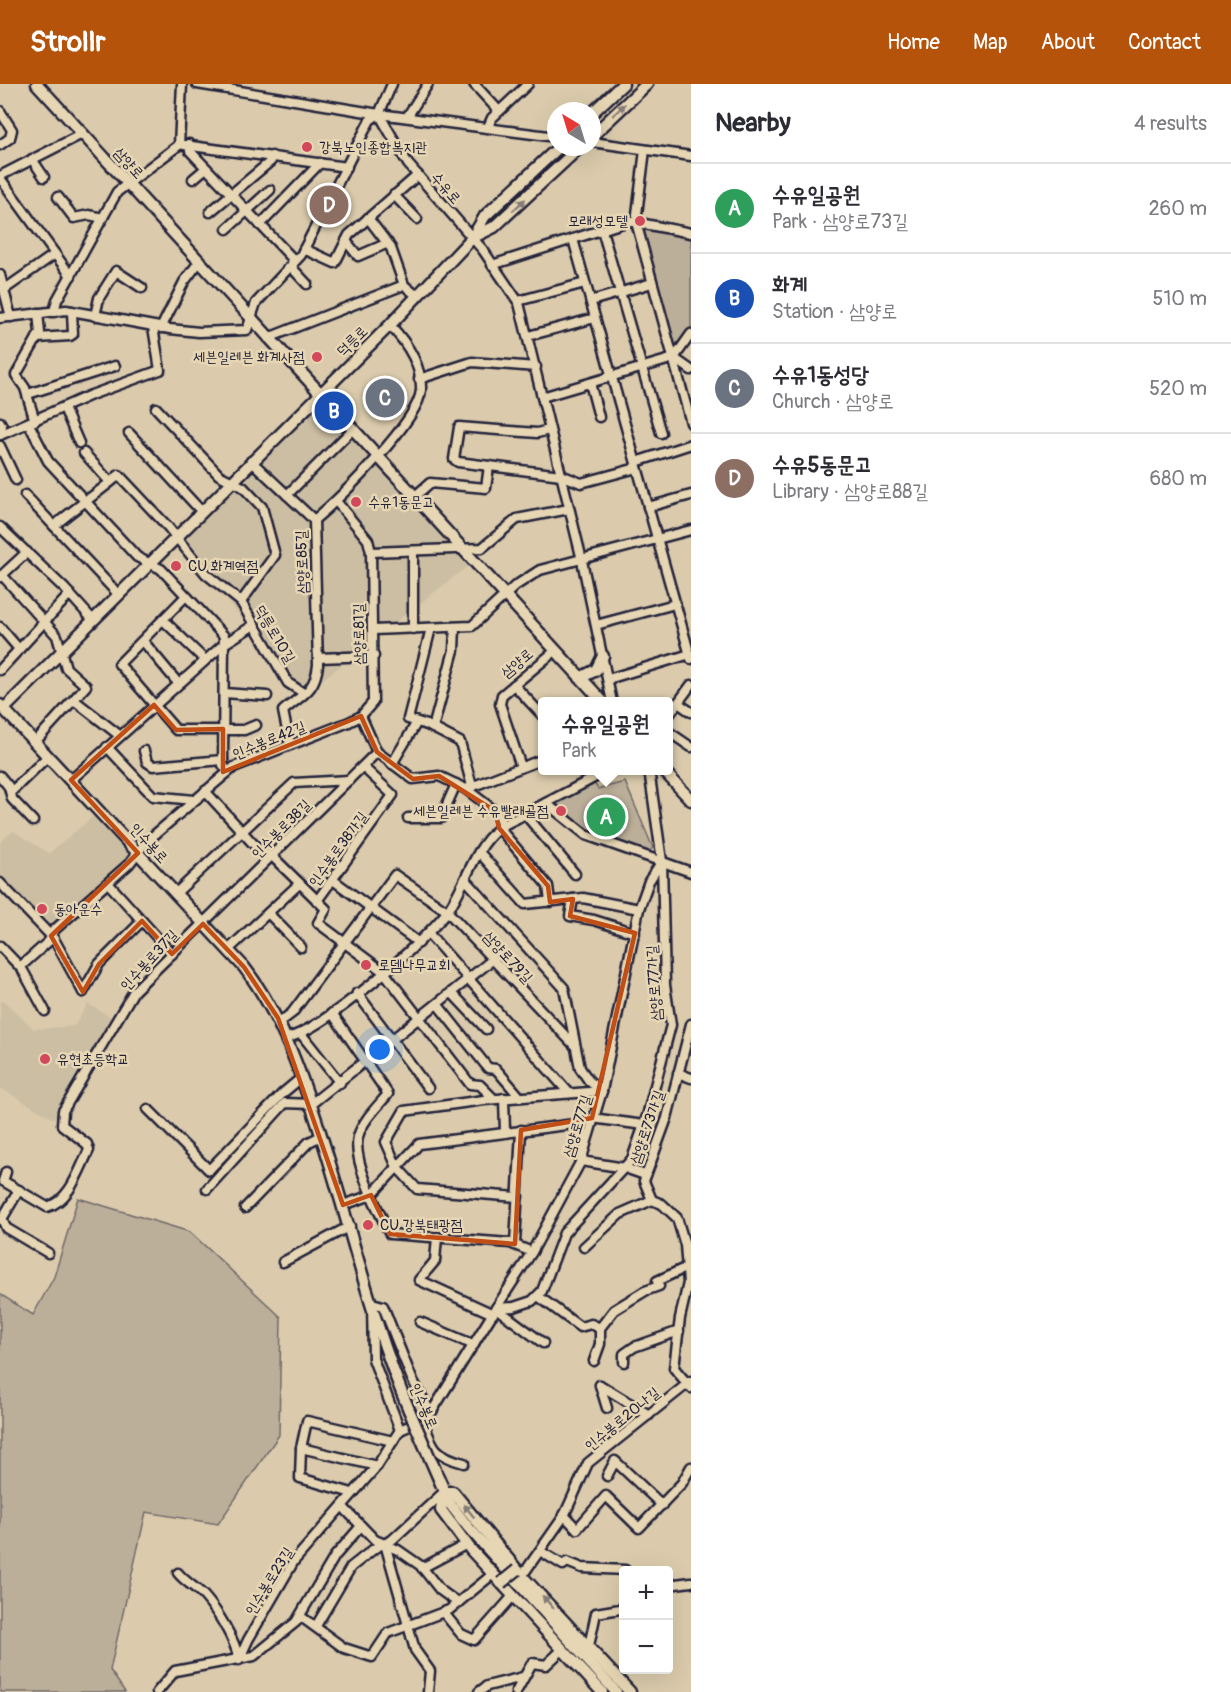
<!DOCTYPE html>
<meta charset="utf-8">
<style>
:root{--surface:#fff;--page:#f2f2f3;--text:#2b2b33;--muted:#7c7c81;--line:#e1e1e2;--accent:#b45309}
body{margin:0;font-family:Pangolin,"Poor Story",sans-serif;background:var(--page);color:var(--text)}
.controls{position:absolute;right:18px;bottom:18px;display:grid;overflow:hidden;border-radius:6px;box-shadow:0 6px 24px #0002}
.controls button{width:54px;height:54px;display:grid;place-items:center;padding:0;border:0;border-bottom:2px solid var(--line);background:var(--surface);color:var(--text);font:30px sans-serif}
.compass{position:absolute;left:547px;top:18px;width:54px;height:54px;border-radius:50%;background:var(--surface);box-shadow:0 6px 24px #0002;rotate:322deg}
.you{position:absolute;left:380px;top:966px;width:21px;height:21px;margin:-15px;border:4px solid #fff;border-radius:50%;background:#1a73e8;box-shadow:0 0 0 9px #1a73e833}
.badge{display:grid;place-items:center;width:39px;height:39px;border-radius:50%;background:var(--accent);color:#fff;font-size:20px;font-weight:700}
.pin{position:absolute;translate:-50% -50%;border:3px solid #fff;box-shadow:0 2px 6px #0006}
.popup{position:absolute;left:538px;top:613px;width:135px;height:78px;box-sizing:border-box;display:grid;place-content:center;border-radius:6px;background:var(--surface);filter:drop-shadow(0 2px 4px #0005);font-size:20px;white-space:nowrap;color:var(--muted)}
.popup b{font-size:22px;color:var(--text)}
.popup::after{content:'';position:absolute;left:50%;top:100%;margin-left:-12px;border:12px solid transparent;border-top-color:var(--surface)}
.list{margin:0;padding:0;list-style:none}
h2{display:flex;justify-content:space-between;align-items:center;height:78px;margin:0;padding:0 24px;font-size:26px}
h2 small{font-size:20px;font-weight:400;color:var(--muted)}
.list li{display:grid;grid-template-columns:39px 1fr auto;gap:18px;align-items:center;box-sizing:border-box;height:90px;padding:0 24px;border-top:2px solid var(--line)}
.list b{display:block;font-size:22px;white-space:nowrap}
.list p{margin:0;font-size:20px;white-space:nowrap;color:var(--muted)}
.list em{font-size:20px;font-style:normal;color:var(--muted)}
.map{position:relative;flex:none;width:691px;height:1608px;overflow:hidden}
header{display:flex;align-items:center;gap:36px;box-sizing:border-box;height:84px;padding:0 30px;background:var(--accent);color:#fff}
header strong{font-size:28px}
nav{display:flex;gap:33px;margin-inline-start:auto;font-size:21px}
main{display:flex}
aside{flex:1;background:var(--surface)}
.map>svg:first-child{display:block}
</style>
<header>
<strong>Strollr</strong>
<nav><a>Home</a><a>Map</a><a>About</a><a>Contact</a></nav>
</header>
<main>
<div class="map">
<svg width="691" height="1608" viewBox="0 0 691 1608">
<rect width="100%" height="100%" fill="#dbcbac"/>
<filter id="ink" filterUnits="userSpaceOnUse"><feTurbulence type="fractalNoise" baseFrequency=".0167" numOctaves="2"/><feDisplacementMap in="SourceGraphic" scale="12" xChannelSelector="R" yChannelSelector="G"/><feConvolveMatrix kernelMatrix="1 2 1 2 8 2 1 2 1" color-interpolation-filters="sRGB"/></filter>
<g filter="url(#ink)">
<g fill="#ccbea3">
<polygon points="319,318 473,478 304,610 178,456"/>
<polygon points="95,731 131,770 49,845 0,792 0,758 13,747 49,769"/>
<polygon points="0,917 5,918 34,945 74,942 88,920 113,934 56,1033 52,1034 0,1004"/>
</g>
<g fill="#bcaf99" stroke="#6f686a" stroke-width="1.5">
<polygon points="640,142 691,153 691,243 675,266"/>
<polygon points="592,696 598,705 625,698 653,764 648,768 590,748 553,718"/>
<polygon points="78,1114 190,1148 281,1233 279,1351 218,1440 146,1428 110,1586 125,1608 0,1608 0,1210 33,1231 54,1193"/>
</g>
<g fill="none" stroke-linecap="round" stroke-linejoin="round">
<g stroke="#22223b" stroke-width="13">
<g id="minor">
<polyline points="197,0 379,30 556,53"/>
<polyline points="474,0 499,27"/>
<polyline points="0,27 12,46 10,54 0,61"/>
<polyline points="379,30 408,80 483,166 519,219 581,472 612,618"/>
<polyline points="379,30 392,0"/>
<polyline points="407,33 428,0"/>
<polyline points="488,43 492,34 528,0"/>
<polyline points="592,58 691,72"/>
<polyline points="189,60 190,67 292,174 293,185 307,200"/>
<polyline points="179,61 182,0"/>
<polyline points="184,61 347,83"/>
<polyline points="645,66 636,138 691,339"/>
<polyline points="32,75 44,93"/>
<polyline points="0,92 82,50"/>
<polyline points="0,94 71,192"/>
<polyline points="193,95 206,84"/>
<polyline points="394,111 417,135"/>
<polyline points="58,113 74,134 89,131 103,134"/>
<polyline points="210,128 271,77 272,72"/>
<polyline points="368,134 391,164 404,201"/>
<polyline points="260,141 320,79"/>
<polyline points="227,145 270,106"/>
<polyline points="602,146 661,349"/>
<polyline points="573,155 691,575"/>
<polyline points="346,157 358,172 388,159"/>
<polyline points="304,165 335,179 349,151 418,91"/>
<polyline points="492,181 629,137 691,149"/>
<polyline points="0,191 11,233"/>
<polyline points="5,205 55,170"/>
<polyline points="518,217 585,199"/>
<polyline points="591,217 652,199"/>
<polyline points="54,228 57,216 117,108 179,61"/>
<polyline points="95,232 99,214 116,187 142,204"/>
<polyline points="0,234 66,226 170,245 199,248 247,246 256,219 301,171 370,36 379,30"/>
<polyline points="161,244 184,198 199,178"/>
<polyline points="528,252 595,234"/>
<polyline points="37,254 70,252 73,250 72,227"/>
<polyline points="268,254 404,201 417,212"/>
<polyline points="674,274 691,250"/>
<polyline points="674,274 691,286"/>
<polyline points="419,295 472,278 536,283"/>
<polyline points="590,299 599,333"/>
<polyline points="28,310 115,282"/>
<polyline points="542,313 674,274"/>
<polyline points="64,324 79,359"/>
<polyline points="156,324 219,391 243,403 262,423 275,471 241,518"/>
<polyline points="35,337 25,304 16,291 40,249 38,229"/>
<polyline points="0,338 2,342 0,351"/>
<polyline points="29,340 48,377 137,473 161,485 224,552 223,681 228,688"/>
<polyline points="549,346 537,349 459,343 454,375 458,378 561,391 581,399 633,385 636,381"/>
<polyline points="129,349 202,428"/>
<polyline points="0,351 91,311 160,286 153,243"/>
<polyline points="0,362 16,396"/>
<polyline points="84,369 110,398"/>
<polyline points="251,377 314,436"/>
<polyline points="636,378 691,360"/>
<polyline points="25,411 119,511"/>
<polyline points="287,411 353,345"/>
<polyline points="414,413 430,399 486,404 489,382"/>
<polyline points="648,423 691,411"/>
<path d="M314 436C338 416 419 337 421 306 422 281 406 258 390 241"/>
<path d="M54 442C76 423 97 410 119 391L168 443 206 490 241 518 288 599 302 608"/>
<polyline points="0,443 65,505 93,536"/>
<polyline points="371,468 482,464 517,435 569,425"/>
<polyline points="2,491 57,552 66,584 86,602 35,658"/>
<polyline points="0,493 27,468"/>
<polyline points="186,512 119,580 176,646 244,646 256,641"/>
<polyline points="163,536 205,576"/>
<polyline points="596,541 675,520"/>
<polyline points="0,543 19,565"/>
<polyline points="431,544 408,635 427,641 460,658 472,702"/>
<polyline points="413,545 413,467"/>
<polyline points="373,546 472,542 515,502 540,486 691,446"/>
<polyline points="143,557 178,599"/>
<polyline points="318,574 374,572"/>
<polyline points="0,586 70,510"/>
<polyline points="608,595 690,570"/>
<polyline points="514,601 543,632"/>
<polyline points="224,609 267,612"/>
<polyline points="74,616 119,651"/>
<polyline points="678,619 691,628"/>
<polyline points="669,631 691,601"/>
<polyline points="361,632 377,668 413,695 439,692 466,705 543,675"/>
<polyline points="433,644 454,566 455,543"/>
<polyline points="669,648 691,663"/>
<path d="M290 661 283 627C302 610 315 608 318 581L314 436"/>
<polyline points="107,663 153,712 194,716"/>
<polyline points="144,667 147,678 153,682 223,676"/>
<polyline points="392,680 417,638"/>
<polyline points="521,683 500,620 502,611 555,567"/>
<polyline points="0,692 9,703 12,715 33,737"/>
<polyline points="71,696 224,560 254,541"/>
<polyline points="466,705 495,727 501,738 499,744 548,802 550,818"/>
<polyline points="205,707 259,766 272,772 326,825 318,839 384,888 470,1000 480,1001 494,1015"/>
<polyline points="11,708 48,672"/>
<polyline points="546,719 586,751 691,788"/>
<polyline points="525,730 575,790"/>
<polyline points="408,734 441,734 456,700"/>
<polyline points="479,768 525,820 583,814 639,825"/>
<polyline points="333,796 419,859"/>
<polyline points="466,796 564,904 580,984 589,997 602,1007"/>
<polyline points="0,799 54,855 83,908"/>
<polyline points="108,799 172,870"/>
<polyline points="175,810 294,699 349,696"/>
<polyline points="573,815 570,832 594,836 635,849"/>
<polyline points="317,817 393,711 363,683"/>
<polyline points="268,829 301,863"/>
<polyline points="429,850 569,1009"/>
<polyline points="0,862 22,885 45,927"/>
<polyline points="228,866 299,800"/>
<polyline points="20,883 49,857 53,847 129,780 146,758 234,683 349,638 361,632 373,618 371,468 368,456 336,417"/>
<polyline points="83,908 99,880 142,837"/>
<polyline points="357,909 428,1004"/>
<polyline points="452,909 486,945"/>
<polyline points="438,921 488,984 496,985 520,1013"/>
<path d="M332 929 388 1010C378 1022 362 1037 358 1053 352 1077 379 1128 390 1150L510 1159 532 1168"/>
<polyline points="280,938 292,929 395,791 447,827 575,962"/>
<polyline points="691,940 667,1034 644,1097 652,1116 662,1120 677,1134 685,1161 688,1199 680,1234 674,1284 691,1304"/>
<polyline points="302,951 340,999"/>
<path d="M287 954C323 946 426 857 449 825 466 799 474 764 499 744 506 739 515 736 523 731 551 716 580 702 608 686"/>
<polyline points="678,989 691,994"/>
<polyline points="504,1014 505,1048"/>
<polyline points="148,1025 209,1086 283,1009 301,994"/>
<polyline points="581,1077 625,1084 645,1091"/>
<path d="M6 1088 3 1097 47 1123C70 1117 79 1086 89 1066L87 1060 62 1041 63 1027 134 907 377 668"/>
<polyline points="207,1105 285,1019 311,1020 492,876"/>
<polyline points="19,1106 2,1135 6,1144 48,1169"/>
<polyline points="518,1113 417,1105 397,1083 386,1058 404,1027 484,1016 602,1007"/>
<polyline points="343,1121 366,1113 375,1107 419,1060 582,1039 592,1034 644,1041"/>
<polyline points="245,1124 309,1058 321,1052"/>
<polyline points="437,1153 435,1177 419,1196 493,1230"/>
<polyline points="515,1160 521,1046"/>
<polyline points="584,1163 620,1130 652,1116"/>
<polyline points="283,1178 350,1142"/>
<polyline points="538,1212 580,1243 591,1240 600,1244"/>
<polyline points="420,1238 474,1261"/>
<polyline points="543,1259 496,1224 532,1168 581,1077 602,1007 639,825 649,797 662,777"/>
<polyline points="594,1277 600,1260 600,1244 614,1226 645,1207 659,1202 657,1197 687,1183"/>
<polyline points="624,1278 624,1270 634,1263 679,1247"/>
<polyline points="600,1301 649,1331"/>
<polyline points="600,1301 607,1324"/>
<path d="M423 1336C432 1364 436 1372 464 1379"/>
<polyline points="400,1346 423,1336 431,1329 496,1224 514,1223 532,1217 542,1207 564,1149 632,1075 647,1032 671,941 665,901 662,777 649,686"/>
<polyline points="400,1346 373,1275 372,1219 383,1222 412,1295 431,1329"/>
<polyline points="301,1364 377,1382"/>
<polyline points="607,1392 615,1377 662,1421"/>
<polyline points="352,1409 300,1394 301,1364 307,1337 393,1357"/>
<polyline points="343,1423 375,1456 398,1466 421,1482 440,1506 458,1519"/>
<polyline points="564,1431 577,1445 606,1412 639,1444 682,1399 691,1383"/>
<polyline points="385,1460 415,1566 430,1587 428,1608"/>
<polyline points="540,1467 563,1481 567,1478 582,1484 625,1486"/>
<polyline points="422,1484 467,1460"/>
<path d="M178 1489C186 1499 196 1503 204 1512 218 1528 234 1554 239 1575"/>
<polyline points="522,1492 564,1432 588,1379 691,1297"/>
<polyline points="668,1501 691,1498"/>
<polyline points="443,1528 461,1550 474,1556 513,1512"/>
<polyline points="300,1532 344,1564 372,1573 388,1549 449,1526 493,1490"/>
<polyline points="316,1542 351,1483 375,1464 392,1456 444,1408"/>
<polyline points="589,1562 596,1529 620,1525 624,1521"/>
<polyline points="239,1576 248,1556 294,1477 377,1382 400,1346"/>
<polyline points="157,1608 175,1587 254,1572 296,1538 335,1472 361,1442"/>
<polyline points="479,1608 487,1602 523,1593"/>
<polyline points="516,1608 532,1579 546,1581 563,1565"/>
</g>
</g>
<g stroke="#22223b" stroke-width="15">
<g id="major">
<polyline points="37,0 603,618"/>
<polyline points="592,29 623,0"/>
<polyline points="592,52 647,0"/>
<polyline points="472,154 494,143 580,63"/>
<polyline points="580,594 596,586 603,572"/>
<path d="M0 621 244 883C282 933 301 989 320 1048 350 1140 371 1237 409 1326"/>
<polyline points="4,625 390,241 472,154 485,132 559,63"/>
<polyline points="663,686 691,716"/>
<polyline points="445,1408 450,1420 468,1443 616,1608"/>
<polyline points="602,1608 471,1466 441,1426 444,1408 453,1408 522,1492 630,1608"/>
</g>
</g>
<use href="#minor" stroke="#e7d6b3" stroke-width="8"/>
<use href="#major" stroke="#e7d6b3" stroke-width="10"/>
<g stroke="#22223b" stroke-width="15" stroke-linecap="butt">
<g id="major-bridge">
<polyline points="409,1326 442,1402"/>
<polyline points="501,1499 517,1486"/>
</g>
</g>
<use href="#major-bridge" stroke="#e7d6b3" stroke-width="10"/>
</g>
<defs><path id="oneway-solid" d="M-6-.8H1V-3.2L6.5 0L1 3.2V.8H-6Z" transform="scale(1.5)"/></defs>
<g fill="#847c77">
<use href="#oneway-solid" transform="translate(619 26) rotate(-43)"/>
<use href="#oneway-solid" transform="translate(519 121) rotate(-43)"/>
<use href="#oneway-solid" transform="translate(469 1427) rotate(-129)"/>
<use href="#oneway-solid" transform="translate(548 1518) rotate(-131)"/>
</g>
</g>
<path fill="none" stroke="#c04e15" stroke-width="4.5" stroke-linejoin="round" d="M154 621 176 646 223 645V688L361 632 377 668 413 695 439 692 495 727 499 744 548 802 550 818 573 815 570 832 635 849 592 1034 521 1046 515 1160 390 1150 371 1111 343 1121 278 934 244 883 203 840 172 870 142 837 99 880 83 908 51 852 138 769 71 696Z"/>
<g fill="#d1495b" stroke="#e7d6b3" stroke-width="2">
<circle cx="307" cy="63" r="6"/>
<circle cx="640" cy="137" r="6"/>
<circle cx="317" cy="273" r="6"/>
<circle cx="356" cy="418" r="6"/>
<circle cx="176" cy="482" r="6"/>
<circle cx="561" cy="727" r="6"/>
<circle cx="42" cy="825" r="6"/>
<circle cx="366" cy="881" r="6"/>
<circle cx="45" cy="975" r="6"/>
<circle cx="368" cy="1141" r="6"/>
</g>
<g text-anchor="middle" stroke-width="5" stroke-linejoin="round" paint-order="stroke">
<g font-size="15" fill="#22223b" stroke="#e7d6b3" text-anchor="start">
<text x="319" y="68">강북노인종합복지관</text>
<text x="628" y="142" text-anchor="end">모래성모텔</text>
<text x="305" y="278" text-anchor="end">세븐일레븐 화계사점</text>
<text x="368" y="423">수유1동문고</text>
<text x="188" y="487">CU 화계역점</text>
<text x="549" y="732" text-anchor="end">세븐일레븐 수유빨래골점</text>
<text x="54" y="830">동아운수</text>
<text x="378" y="886">로뎀나무교회</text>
<text x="57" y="980">유현초등학교</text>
<text x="380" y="1146">CU 강북태광점</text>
</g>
<g font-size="15" fill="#22223b" stroke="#e7d6b3">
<text transform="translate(129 79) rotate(48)" y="5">삼양로</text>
<text transform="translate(446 104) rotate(49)" y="5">수유로</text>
<text transform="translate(352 257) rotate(-44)" y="5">덕릉로</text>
<text transform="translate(302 478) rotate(-92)" y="5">삼양로85길</text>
<text transform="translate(275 550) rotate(59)" y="5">덕릉로10길</text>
<text transform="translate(359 550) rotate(-91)" y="5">삼양로81길</text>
<text transform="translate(517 579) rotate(-40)" y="5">삼양로</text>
<text transform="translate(269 656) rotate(-22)" y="5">인수봉로42길</text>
<text transform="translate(281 745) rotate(-45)" y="5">인수봉로38길</text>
<text transform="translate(149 759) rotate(48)" y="5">인수봉로</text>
<text transform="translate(338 765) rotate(-54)" y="5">인수봉로38가길</text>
<text transform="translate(508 873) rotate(47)" y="5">삼양로79길</text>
<text transform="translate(149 876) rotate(-47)" y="5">인수봉로37길</text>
<text transform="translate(654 899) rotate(-94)" y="5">삼양로77가길</text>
<text transform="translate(577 1042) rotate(-73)" y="5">삼양로77길</text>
<text transform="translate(647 1043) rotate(-71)" y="5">삼양로73가길</text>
<text transform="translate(424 1322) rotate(67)" y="5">인수봉로</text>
<text transform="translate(622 1335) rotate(-39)" y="5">인수봉로20나길</text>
<text transform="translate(269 1497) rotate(-58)" y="5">인수봉로23길</text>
</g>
</g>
</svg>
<div class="controls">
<button>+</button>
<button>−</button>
</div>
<svg class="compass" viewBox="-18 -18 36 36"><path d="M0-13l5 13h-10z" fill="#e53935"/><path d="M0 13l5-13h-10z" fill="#7c7c81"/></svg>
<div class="you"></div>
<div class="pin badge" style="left:606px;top:733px;background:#2e9e5b">A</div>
<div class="popup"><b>수유일공원</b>Park</div>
<div class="pin badge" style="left:334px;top:327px;background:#1a4fb4">B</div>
<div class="pin badge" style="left:385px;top:314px;background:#6b7280">C</div>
<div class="pin badge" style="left:329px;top:121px;background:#8d6e63">D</div>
</div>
<aside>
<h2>Nearby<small>4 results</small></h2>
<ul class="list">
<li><span class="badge" style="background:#2e9e5b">A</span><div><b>수유일공원</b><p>Park · 삼양로73길</p></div><em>260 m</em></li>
<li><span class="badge" style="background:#1a4fb4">B</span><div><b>화계</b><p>Station · 삼양로</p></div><em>510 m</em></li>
<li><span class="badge" style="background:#6b7280">C</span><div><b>수유1동성당</b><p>Church · 삼양로</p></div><em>520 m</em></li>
<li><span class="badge" style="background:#8d6e63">D</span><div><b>수유5동문고</b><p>Library · 삼양로88길</p></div><em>680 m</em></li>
</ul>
</aside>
</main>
